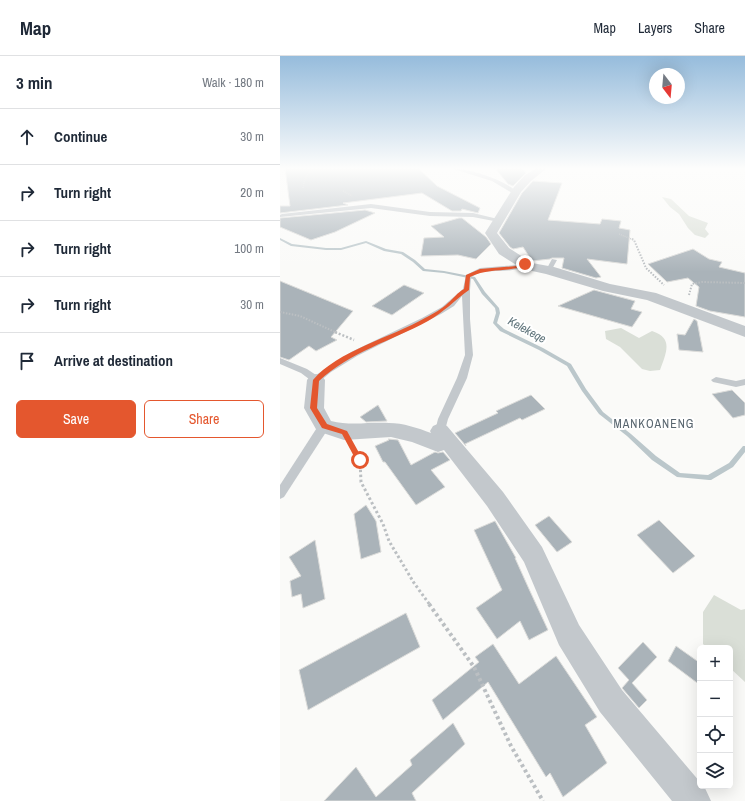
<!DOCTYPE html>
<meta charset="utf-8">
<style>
:root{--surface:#fff;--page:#f2f2f3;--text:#1f2937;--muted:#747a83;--line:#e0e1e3;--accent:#e4572e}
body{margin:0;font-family:"Archivo Narrow",sans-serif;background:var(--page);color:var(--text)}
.controls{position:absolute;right:12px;bottom:12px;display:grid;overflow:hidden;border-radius:6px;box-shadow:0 4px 16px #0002}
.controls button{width:36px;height:36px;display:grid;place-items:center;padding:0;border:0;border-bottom:1px solid var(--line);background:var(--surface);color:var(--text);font:20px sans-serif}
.compass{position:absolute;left:369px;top:12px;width:36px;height:36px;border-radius:50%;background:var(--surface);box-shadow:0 4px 16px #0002;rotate:164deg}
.stop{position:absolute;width:12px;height:12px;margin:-9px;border:3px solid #e4572e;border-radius:50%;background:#fff}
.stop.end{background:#e4572e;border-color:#fff;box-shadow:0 1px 4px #0008}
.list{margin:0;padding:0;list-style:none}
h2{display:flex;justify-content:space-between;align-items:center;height:52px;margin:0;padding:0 16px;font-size:17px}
h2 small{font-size:13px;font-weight:400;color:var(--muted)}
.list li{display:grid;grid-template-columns:26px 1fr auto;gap:12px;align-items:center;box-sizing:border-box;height:56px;padding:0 16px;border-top:1px solid var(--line)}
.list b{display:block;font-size:15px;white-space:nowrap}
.list em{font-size:13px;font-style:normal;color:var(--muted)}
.actions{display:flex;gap:8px;padding:12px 16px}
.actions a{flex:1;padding:9px 0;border:1px solid var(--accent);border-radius:6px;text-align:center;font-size:14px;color:var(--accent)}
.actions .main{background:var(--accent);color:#fff}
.icon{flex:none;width:22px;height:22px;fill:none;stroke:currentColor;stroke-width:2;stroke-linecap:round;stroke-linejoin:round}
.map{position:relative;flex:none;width:465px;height:745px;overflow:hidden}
header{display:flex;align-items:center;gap:24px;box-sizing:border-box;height:56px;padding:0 20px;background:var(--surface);border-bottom:1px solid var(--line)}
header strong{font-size:19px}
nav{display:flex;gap:22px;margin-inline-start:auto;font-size:14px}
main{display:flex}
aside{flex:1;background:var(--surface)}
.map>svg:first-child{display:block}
</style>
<header>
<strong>Map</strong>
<nav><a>Map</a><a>Layers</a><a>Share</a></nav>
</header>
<main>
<aside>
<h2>3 min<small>Walk · 180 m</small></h2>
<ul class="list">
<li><svg class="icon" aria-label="ahead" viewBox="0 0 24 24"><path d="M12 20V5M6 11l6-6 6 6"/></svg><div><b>Continue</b></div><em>30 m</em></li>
<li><svg class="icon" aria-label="right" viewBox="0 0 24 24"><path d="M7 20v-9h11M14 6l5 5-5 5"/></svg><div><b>Turn right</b></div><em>20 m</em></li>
<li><svg class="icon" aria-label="right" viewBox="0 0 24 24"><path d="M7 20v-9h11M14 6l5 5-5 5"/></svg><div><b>Turn right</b></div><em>100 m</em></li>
<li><svg class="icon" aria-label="right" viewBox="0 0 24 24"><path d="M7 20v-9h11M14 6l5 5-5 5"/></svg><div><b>Turn right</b></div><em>30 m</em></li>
<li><svg class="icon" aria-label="arrive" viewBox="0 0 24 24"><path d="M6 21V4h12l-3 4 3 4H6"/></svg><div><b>Arrive at destination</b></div></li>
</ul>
<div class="actions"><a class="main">Save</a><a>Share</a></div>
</aside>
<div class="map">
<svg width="465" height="745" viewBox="0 0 465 745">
<rect width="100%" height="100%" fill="#fafaf8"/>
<g fill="#dadfd7">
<polygon points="382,141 391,143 409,160 428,167 425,173 429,178 425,182 415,179 408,172 399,158 390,151"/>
<path d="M341 272 359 282 372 275C394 282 386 297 380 314L370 315 362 313 340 291 326 283 325 275Z"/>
<polygon points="434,539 461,554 465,553 465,626 450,612 450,592 427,592 423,588 423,556"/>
</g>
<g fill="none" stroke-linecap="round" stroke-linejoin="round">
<polygon fill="#bbc7cb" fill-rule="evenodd" points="0,182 12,188 46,192 61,192 86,185 106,193 123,196 135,204 145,213 164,215 195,221 205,236 219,252 220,257 217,267 224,273 263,292 291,308 306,333 323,356 351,378 376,400 400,417 428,419 449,407 463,390 465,390 465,396 453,411 431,424 429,424 397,421 372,404 347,380 319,358 302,335 287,310 259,294 220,275 213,267 216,257 215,252 202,238 193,223 164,217 143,215 133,206 121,198 104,195 86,187 61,194 46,194 11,190 0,184"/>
</g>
<g fill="#aab3b9" stroke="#dcdcda">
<polygon points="5,112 138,112 157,130 200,152 198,157 182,153 181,155 172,155 142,137 63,147 68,149 0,157 0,150 10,150"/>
<polygon points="215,112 242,112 246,117 233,130 228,128"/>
<polygon points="253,125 282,127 268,164 320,168 322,163 341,165 339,172 350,174 347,208 307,203 321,221 316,222 282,212 284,202 272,202 270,203 252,205 243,191 233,193 230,191 219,177 242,137"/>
<polygon points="85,154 95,157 55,176 31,184 0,171 0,162"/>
<polygon points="179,162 182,162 206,181 211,188 196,203 178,199 141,200 144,182 164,181 151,170"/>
<polygon points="413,193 429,203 442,206 439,211 465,217 465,261 430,255 416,250 419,231 408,222 387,226 368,208"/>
<polygon points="0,225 73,255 51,281 57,284 36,295 29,290 9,304 0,301"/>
<polygon points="124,229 144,237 112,259 92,250"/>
<polygon points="314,234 355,245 351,253 362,256 352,271 278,250"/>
<polygon points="414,263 417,265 423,296 399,294 397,278 405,279"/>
<polygon points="452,334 465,347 465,359 453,362 432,338"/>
<polygon points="251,339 265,353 242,364 240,362 185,388 186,390 175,377 218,357 216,355"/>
<polygon points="98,349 107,365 86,366 80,361"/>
<polygon points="108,383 118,384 131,409 155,396 158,397 163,396 170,404 151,414 165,431 136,449 105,406 103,406 95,390 109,384"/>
<polygon points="86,449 96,465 101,496 81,503 74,458"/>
<polygon points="269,460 292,486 277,496 255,469"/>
<polygon points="379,464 415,500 393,517 357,479"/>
<polygon points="215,465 236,502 235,502 249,533 268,574 249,584 240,565 217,583 196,552 222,534 194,474"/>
<polygon points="35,484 45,543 23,552 21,538 12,541 10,525 21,520 9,501"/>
<polygon points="126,557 140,591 28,654 19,614"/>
<polygon points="363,586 377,601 352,627 367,644 359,652 342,632 349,624 338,612"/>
<polygon points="213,588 239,628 276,600 317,661 305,669 327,707 283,741 270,717 266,721 208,626 163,664 152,644 199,606 195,601"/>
<polygon points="396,590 420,607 420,629 388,605"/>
<polygon points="173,667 185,688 132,737 136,745 44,745 76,711 96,741 132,709 130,704"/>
</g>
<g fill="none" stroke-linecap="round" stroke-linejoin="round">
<g stroke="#bbbfc2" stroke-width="1.5" stroke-dasharray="1 1" stroke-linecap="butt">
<polyline points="30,116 58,113"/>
<polyline points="23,132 24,126 31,112"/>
<polyline points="63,135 72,140"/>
<polyline points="339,178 354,184"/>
</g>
<g stroke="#bbbfc2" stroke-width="2" stroke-dasharray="1.5 1.5" stroke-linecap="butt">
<polyline points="352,183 354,184 366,212 384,229"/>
<polyline points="409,239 412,228 422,226 465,227"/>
<polyline points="0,256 20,260 57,277"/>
</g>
<g stroke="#bbbfc2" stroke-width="2.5" stroke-dasharray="2 2" stroke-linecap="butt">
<polyline points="55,276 74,284"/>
<polyline points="74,392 76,396"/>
</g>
<polyline stroke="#bbbfc2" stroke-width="3" stroke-dasharray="2.5 2.5" stroke-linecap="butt" points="75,395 80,404 81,426 103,468 109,485 134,527 150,549"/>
<polyline stroke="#bbbfc2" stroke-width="4" stroke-dasharray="3 3" stroke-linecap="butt" points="149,548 194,611 231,690 263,745"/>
<g fill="#c3c8cc" fill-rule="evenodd">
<path d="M170 112C190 112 224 124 239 137L234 138 212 125Z"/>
<polygon points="91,148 150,156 193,157 222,164 219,166 193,161 150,160 91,152 0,161 0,159 2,158"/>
<polygon points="272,203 277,204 271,215 267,215 266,214"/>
<path d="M245 206 248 208C237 217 217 214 203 216 199 216 195 219 191 221L190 234V263L193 299 187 322 168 363 164 378H156L155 375 158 363 177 322 185 299 182 240 174 250 161 258 77 300 51 316 39 326H33L21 317 0 308V302L27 313 36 319 71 296 142 262 162 251 183 233 186 219 200 212 236 209Z"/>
<polygon points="436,321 456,325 465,323 465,329 456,331 433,326 431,324"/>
<polygon points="44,366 48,367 49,370 48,373 4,441 0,443 0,429 40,367"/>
</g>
<g fill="#c3c8cc" fill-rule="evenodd">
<polygon points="257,112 267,112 251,125 241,136 217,177 229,192 252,207 274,211 330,228 376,237 465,270 465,281 367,244 323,235 266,218 243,213 219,198 205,177 234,131 245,119"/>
<path d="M36 318 42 320 45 324 44 352 51 365C70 370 89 366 109 367 123 367 138 372 151 377L150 375 153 370 160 367 167 370 223 436 262 491 299 569 342 634 420 726V730H424L431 745H392L320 656 279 589 244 506 207 450 164 394 158 396 132 386 111 381 64 384 37 375 24 352 27 324 30 320Z"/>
</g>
</g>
<linearGradient id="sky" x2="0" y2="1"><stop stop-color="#96bcdc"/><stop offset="0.52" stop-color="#fdfdfc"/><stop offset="1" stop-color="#fdfdfc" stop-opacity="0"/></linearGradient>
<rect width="465" height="216" fill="url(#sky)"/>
<path fill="#e4572e" d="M245 207 247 209C227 217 210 211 190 221L189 234C175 244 164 256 148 265 111 285 70 296 39 325L37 352 47 368 67 375 83 404 82 406H77L62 378 42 372 30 352 33 324C57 295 112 281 145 262 153 258 162 253 168 247 174 242 177 237 184 233L186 219 200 213 237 210Z"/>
<g text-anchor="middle" stroke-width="4" stroke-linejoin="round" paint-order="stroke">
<g font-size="12" font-style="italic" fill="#60757c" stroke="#fff">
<text transform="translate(247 274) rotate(29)" y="4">Kelekeqe</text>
</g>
<g font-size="12" letter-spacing="1" fill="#57646e" stroke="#fff">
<text x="374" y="372">MANKOANENG</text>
</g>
</g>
</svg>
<div class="controls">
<button>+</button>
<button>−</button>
<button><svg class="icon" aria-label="locate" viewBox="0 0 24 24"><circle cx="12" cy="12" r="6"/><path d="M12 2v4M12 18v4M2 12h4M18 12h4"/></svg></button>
<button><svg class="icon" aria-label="layers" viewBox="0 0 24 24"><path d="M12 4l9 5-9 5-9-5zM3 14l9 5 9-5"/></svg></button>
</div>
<svg class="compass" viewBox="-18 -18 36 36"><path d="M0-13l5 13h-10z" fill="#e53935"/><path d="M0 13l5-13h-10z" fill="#747a83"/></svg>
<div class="stop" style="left:80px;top:404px"></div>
<div class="stop end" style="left:245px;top:208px"></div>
</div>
</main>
